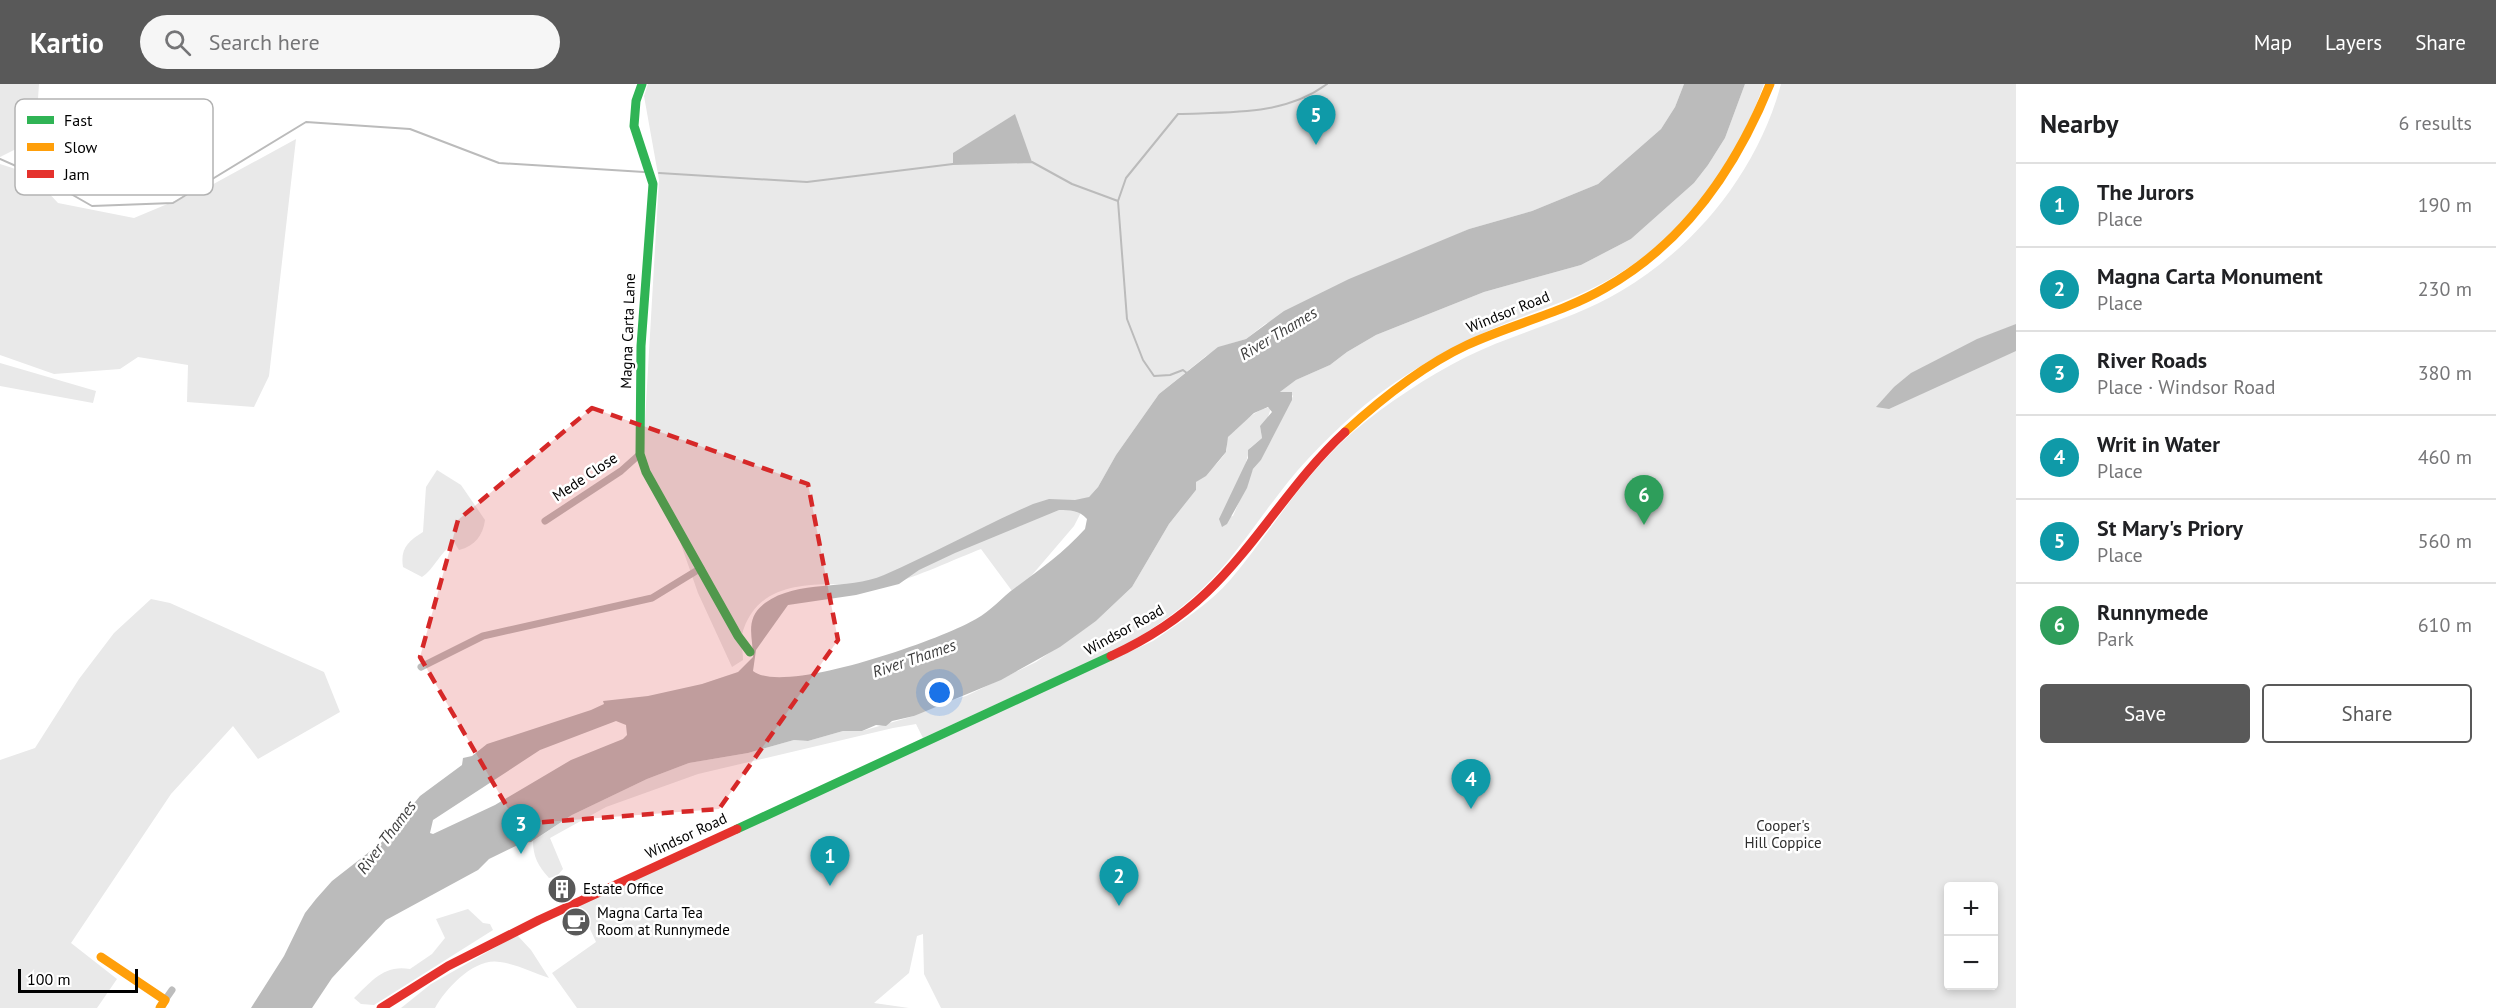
<!DOCTYPE html>
<meta charset="utf-8">
<style>
:root{--surface:#fff;--page:#f6f6f6;--text:#202124;--muted:#757577;--line:#e0e0e0;--accent:#595959}
body{margin:0;font-family:"PT Sans",sans-serif;background:var(--page);color:var(--text)}
.controls{position:absolute;right:18px;bottom:18px;display:grid;overflow:hidden;border-radius:6px;box-shadow:0 3px 9px #0003}
.controls button{width:54px;height:54px;display:grid;place-items:center;padding:0;border:0;border-bottom:2px solid var(--line);background:var(--surface);color:var(--text);font:30px sans-serif}
.scale{position:absolute;left:18px;bottom:15px;width:120px;box-sizing:border-box;padding-left:6px;border:3px solid #000;border-top:0;font-size:16px;line-height:21px;white-space:nowrap;color:#000;-webkit-text-stroke:4px #fff;paint-order:stroke}
.you{position:absolute;left:940px;top:609px;width:21px;height:21px;margin:-15px;border:4px solid #fff;border-radius:50%;background:#1a73e8;box-shadow:0 0 0 9px #1a73e833}
.badge{display:grid;place-items:center;width:39px;height:39px;border-radius:50%;background:var(--accent);color:#fff;font-size:20px;font-weight:700}
.pin{position:absolute;translate:-50% -50px;filter:drop-shadow(0 2px 3px #0008)}
.pin::after{content:'';position:absolute;top:32px;width:21px;height:18px;background:inherit;clip-path:polygon(0 0,100% 0,50% 100%)}
.list{margin:0;padding:0;list-style:none}
h2{display:flex;justify-content:space-between;align-items:center;height:78px;margin:0;padding:0 24px;font-size:26px}
h2 small{font-size:20px;font-weight:400;color:var(--muted)}
.list li{display:grid;grid-template-columns:39px 1fr auto;gap:18px;align-items:center;box-sizing:border-box;height:84px;padding:0 24px;border-top:2px solid var(--line)}
.list b{display:block;font-size:22px;white-space:nowrap}
.list p{margin:0;font-size:20px;white-space:nowrap;color:var(--muted)}
.list em{font-size:20px;font-style:normal;color:var(--muted)}
.actions{display:flex;gap:12px;padding:18px 24px}
.actions a{flex:1;padding:14px 0;border:2px solid var(--accent);border-radius:6px;text-align:center;font-size:21px;color:var(--accent)}
.actions .main{background:var(--accent);color:#fff}
.icon{flex:none;width:33px;height:33px;fill:none;stroke:currentColor;stroke-width:2;stroke-linecap:round;stroke-linejoin:round}
.map{position:relative;flex:none;width:2016px;height:924px;overflow:hidden}
header{display:flex;align-items:center;gap:36px;box-sizing:border-box;height:84px;padding:0 30px;background:var(--accent);color:#fff}
header strong{font-size:28px}
nav{display:flex;gap:33px;margin-inline-start:auto;font-size:21px}
.search{width:420px;height:54px;background:var(--page);display:flex;align-items:center;gap:15px;box-sizing:border-box;padding:0 21px;border-radius:33px;color:var(--muted);font-size:22px}
main{display:flex}
aside{flex:1;background:var(--surface)}
.map>svg:first-child{display:block}
</style>
<header>
<strong>Kartio</strong>
<div class="search"><svg class="icon" aria-label="search" viewBox="0 0 24 24"><circle cx="10" cy="10" r="6"/><path d="M15 15l6 6"/></svg>Search here</div>
<nav><a>Map</a><a>Layers</a><a>Share</a></nav>
</header>
<main>
<div class="map">
<svg width="2016" height="924" viewBox="0 0 2016 924">
<rect width="100%" height="100%" fill="#fff"/>
<g fill="#e9e9e9" fill-rule="evenodd">
<polygon points="0,0 39,0 37,30 44,51 0,73"/>
<path d="M648 0H1684L1675 23 1661 45 1598 100 1532 127 1469 145 1265 240 1246 255 1223 262 1206 272 1159 310 1116 371 1098 403 1089 413 1074 442 1015 511 981 465C957 474 913 495 891 499 842 506 767 483 744 544 740 553 743 567 743 576L732 583 698 509 676 446 643 371 659 96 644 12Z"/>
<path d="M1745 0H1764C1734 84 1677 163 1595 203 1561 220 1524 231 1490 246 1447 265 1403 290 1366 320 1334 347 1303 377 1278 411 1256 439 1236 470 1211 496 1184 524 1154 545 1121 563L923 654 916 640 893 644 698 690 606 723 550 754 563 785 557 792 549 794C538 782 533 772 533 757L572 731 647 695 689 679 748 669 794 656 808 657 843 647H862L914 632 935 621 966 612 1036 578 1096 537 1132 503 1169 440 1196 406V398C1207 389 1218 380 1226 368 1229 363 1225 360 1227 355 1232 345 1261 321 1271 324L1267 336 1260 342 1262 354 1250 364 1244 385 1220 435 1233 432 1253 385 1261 376 1293 312 1289 308H1280L1296 296 1330 281 1347 268 1376 251 1484 208 1581 181 1631 155 1694 99 1708 81 1725 54Z"/>
<path d="M1781 0H2016V924H941L924 890 923 850 917 852 909 889 874 919 909 924H577L552 889 596 858 579 821 1153 557C1180 538 1210 520 1231 495 1272 446 1304 390 1353 348 1387 319 1427 293 1466 273 1516 248 1573 236 1621 207 1697 162 1758 86 1781 0ZM1948 802H1994V902H1948Z"/>
<polygon points="296,55 269,292 254,323 187,318 188,281 138,273 120,285 54,290 0,271 0,80 31,90 58,119 134,134 208,103"/>
<polygon points="0,279 96,307 93,319 0,302"/>
<path d="M437 386 461 401 485 436C483 451 475 462 459 466L454 458C440 469 433 486 422 493L403 483C400 465 408 457 423 448L426 403Z"/>
<polygon points="151,515 170,519 324,588 340,628 258,675 233,642 171,710 71,859 117,895 97,924 0,924 0,676 35,664 79,595 114,549"/>
<path d="M468 825 483 839 490 840 493 846 374 921 361 920 354 914C371 898 384 880 410 885L432 870 445 854 436 835Z"/>
<path d="M517 851 531 866 549 894C534 889 516 880 500 878 475 873 446 904 435 924H401L431 900Z"/>
</g>
<g fill="#bbb" fill-rule="evenodd">
<path d="M1684 0H1745L1725 54 1708 81 1694 99 1631 155 1581 181 1484 208 1376 251 1347 268 1330 281 1296 296 1280 308H1292V316L1261 376 1253 385 1247 404 1227 440 1222 443 1219 435 1248 374V366L1262 354 1260 342 1272 328 1268 323 1254 329 1228 353 1226 368 1206 392 1196 398V406L1169 440 1132 503 1096 537 1060 563 1001 596 914 632 892 637 886 642 876 641 862 647H843L808 657 794 656 748 669 689 679 647 695 572 731 531 758 522 759 489 775 478 786 386 836 332 894 312 924H251L284 872 305 829 316 815 332 797 382 758 420 712 462 681 463 674 472 672 487 660 591 626 604 620 603 617 648 612 702 600 738 588 753 573C753 552 744 535 765 519 798 495 847 507 884 491 934 469 983 442 1033 420L1049 415 1075 416 1089 413 1098 403 1116 371 1159 310 1218 263 1246 255 1284 227 1349 195 1469 145 1532 127 1598 100 1661 45 1675 23ZM1059 426C1070 426 1079 426 1087 435L1085 445C1063 469 1041 485 1015 504 1002 513 991 527 976 535 943 555 783 612 753 587L756 566 788 521 856 511 899 500 919 486 955 469ZM616 637 626 641 627 651 623 655 571 676 495 721 433 750 430 749 433 736 540 666Z"/>
<polygon points="1015,30 1032,78 953,80 953,69"/>
<polygon points="2016,240 2016,267 1889,325 1876,323 1894,303 1911,289 1977,255"/>
</g>
<g fill="none" stroke-linecap="round" stroke-linejoin="round">
<g stroke="#bbb" stroke-width="2">
<polyline points="0,75 43,94 92,122 173,119 306,38 410,45 499,79 644,88"/>
<polyline points="659,89 807,98 953,80 1032,78 1072,100 1118,117 1127,235 1143,276 1154,292 1170,291 1183,286 1188,290"/>
<path d="M1118 117 1126 94 1178 30C1229 28 1284 32 1327 0"/>
</g>
<g stroke="#bdbdbd" stroke-width="7">
<polyline points="545,437 621,387 640,370"/>
<polyline points="421,583 483,552 652,514 701,484"/>
<polyline points="165,916 172,906"/>
</g>
<g stroke="#30b455" stroke-width="9">
<polyline points="642,0 636,17 634,42 653,100 641,262 640,370 646,388 738,552 750,568"/>
<polyline points="737,745 1111,572"/>
</g>
<g stroke="#ff9f0a" stroke-width="9">
<path d="M1345 348C1381 315 1422 282 1467 261 1512 240 1562 229 1605 204 1685 159 1736 84 1770 0"/>
<polyline points="101,873 165,916 160,924"/>
</g>
<g stroke="#e5322d" stroke-width="9">
<path d="M1111 572C1146 556 1179 535 1207 508 1258 459 1293 396 1345 348"/>
<polyline points="381,924 448,882 539,836 737,745"/>
</g>
</g>
<path fill="#d62828" fill-opacity="0.2" stroke="#d62828" stroke-width="4.5" stroke-dasharray="12 8" stroke-linejoin="round" d="M592 324 808 400 838 556 719 725 517 740 420 573 458 436Z"/>
<defs>
<g id="building-disc" transform="scale(1.5)"><circle r="9.5" fill="#595959" stroke="#fff"/><path d="M-4-6H4V6H1V3H-1V6H-4ZM-2.5-4.3h1.7v1.8h-1.7ZM.8-4.3h1.7v1.8H.8ZM-2.5-1h1.7V.8h-1.7ZM.8-1h1.7V.8H.8Z" fill="#fff"/></g>
<g id="cafe-disc" transform="scale(1.5)"><circle r="9.5" fill="#595959" stroke="#fff"/><path d="M-5.5-4.5H6V0H3Q3 3.5 0 3.5H-2.5Q-5.5 3.5-5.5 0ZM3-3.2v2h1.7v-2ZM-6 4.5H4V6H-6Z" fill="#fff"/></g>
</defs>
<g fill-rule="evenodd">
<use href="#building-disc" x="562" y="805"/>
<use href="#cafe-disc" x="576" y="838"/>
</g>
<g text-anchor="middle" stroke-width="5" stroke-linejoin="round" paint-order="stroke">
<g font-size="15" fill="#000" stroke="#fff">
<text transform="translate(1508 228) rotate(-22)" y="5">Windsor Road</text>
<text transform="translate(628 247) rotate(-88)" y="5">Magna Carta Lane</text>
<text transform="translate(585 393) rotate(-34)" y="5">Mede Close</text>
<text transform="translate(1124 546) rotate(-29)" y="5">Windsor Road</text>
<text transform="translate(686 752) rotate(-25)" y="5">Windsor Road</text>
</g>
<g font-size="15" fill="#2e2e2e" stroke="#fff">
<text x="1783" y="747">Cooper's<tspan x="1783" dy="17">Hill Coppice</tspan></text>
</g>
<g font-size="15" fill="#000" stroke="#fff" text-anchor="start">
<text x="583" y="810">Estate Office</text>
<text x="597" y="834">Magna Carta Tea<tspan x="597" dy="17">Room at Runnymede</tspan></text>
</g>
<g font-size="16" font-style="italic" fill="#3f3f3f" stroke="#fff">
<text transform="translate(1278 249) rotate(-31)" y="6">River Thames</text>
<text transform="translate(914 574) rotate(-19)" y="6">River Thames</text>
<text transform="translate(386 753) rotate(-53)" y="6">River Thames</text>
</g>
</g>
<rect x="15" y="15" width="198" height="96" rx="9" fill="#fff" stroke="#b2b2b2" stroke-width="1.5"/>
<rect x="27" y="32" width="27" height="8" fill="#30b455"/>
<rect x="27" y="59" width="27" height="8" fill="#ff9f0a"/>
<rect x="27" y="86" width="27" height="8" fill="#e5322d"/>
<g font-size="16" fill="#000">
<text x="64" y="42">Fast</text>
<text x="64" y="69">Slow</text>
<text x="64" y="96">Jam</text>
</g>
</svg>
<div class="controls">
<button>+</button>
<button>−</button>
</div>
<div class="scale">100 m</div>
<div class="you"></div>
<div class="pin badge" style="left:830px;top:802px;background:#0f9aa8">1</div>
<div class="pin badge" style="left:1119px;top:822px;background:#0f9aa8">2</div>
<div class="pin badge" style="left:521px;top:770px;background:#0f9aa8">3</div>
<div class="pin badge" style="left:1471px;top:725px;background:#0f9aa8">4</div>
<div class="pin badge" style="left:1316px;top:61px;background:#0f9aa8">5</div>
<div class="pin badge" style="left:1644px;top:441px;background:#2e9e5b">6</div>
</div>
<aside>
<h2>Nearby<small>6 results</small></h2>
<ul class="list">
<li><span class="badge" style="background:#0f9aa8">1</span><div><b>The Jurors</b><p>Place</p></div><em>190 m</em></li>
<li><span class="badge" style="background:#0f9aa8">2</span><div><b>Magna Carta Monument</b><p>Place</p></div><em>230 m</em></li>
<li><span class="badge" style="background:#0f9aa8">3</span><div><b>River Roads</b><p>Place · Windsor Road</p></div><em>380 m</em></li>
<li><span class="badge" style="background:#0f9aa8">4</span><div><b>Writ in Water</b><p>Place</p></div><em>460 m</em></li>
<li><span class="badge" style="background:#0f9aa8">5</span><div><b>St Mary's Priory</b><p>Place</p></div><em>560 m</em></li>
<li><span class="badge" style="background:#2e9e5b">6</span><div><b>Runnymede</b><p>Park</p></div><em>610 m</em></li>
</ul>
<div class="actions"><a class="main">Save</a><a>Share</a></div>
</aside>
</main>
